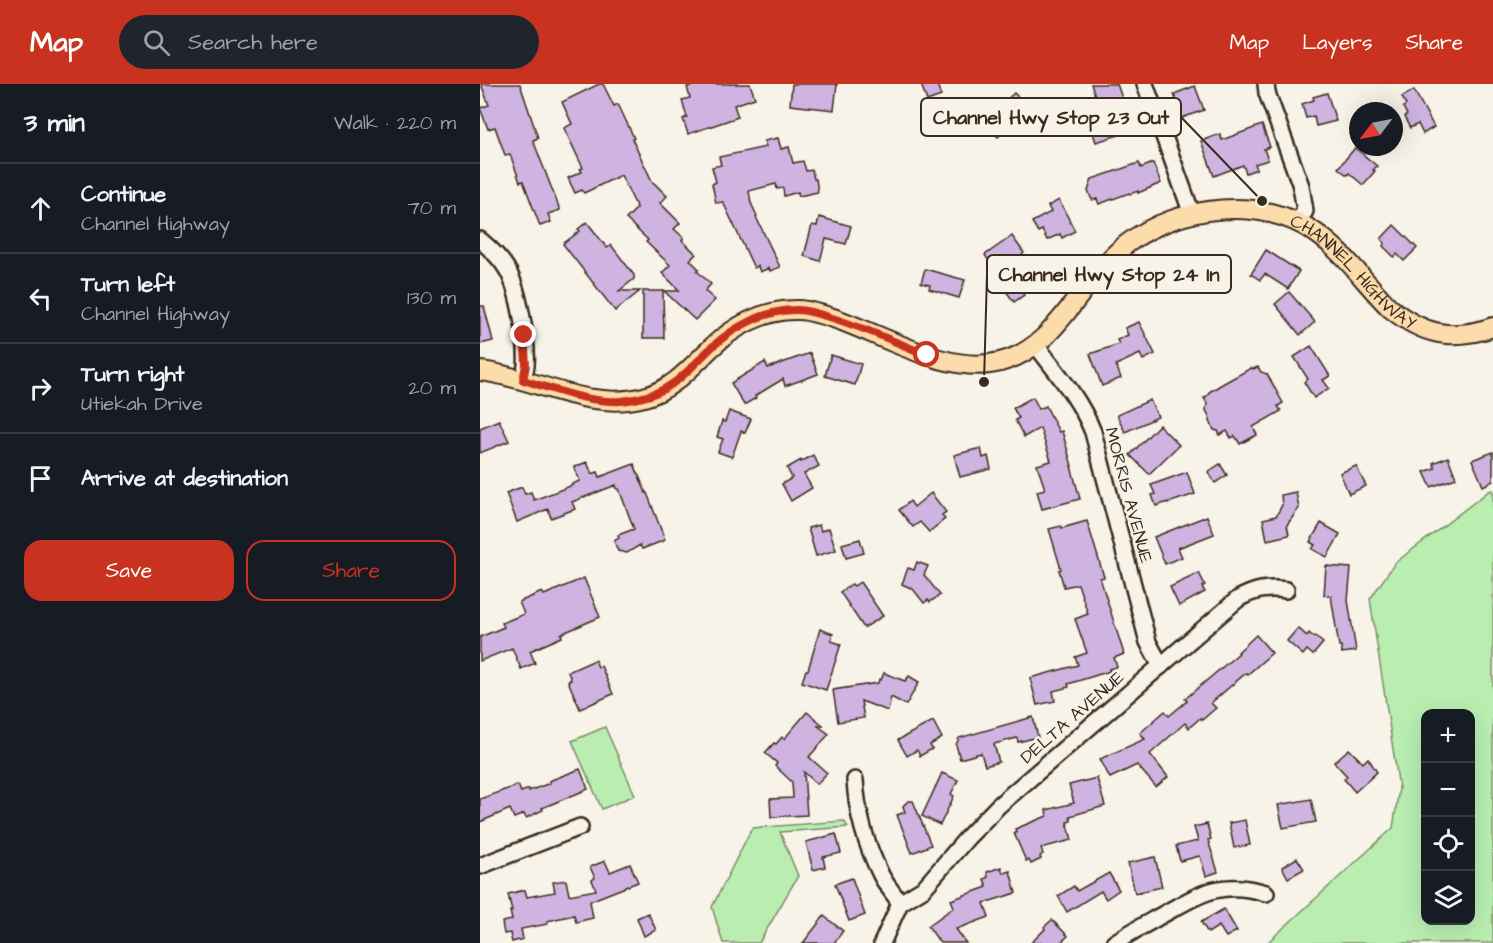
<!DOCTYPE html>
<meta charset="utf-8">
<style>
:root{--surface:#171b24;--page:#20242c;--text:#f1f3f6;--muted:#9ea1a6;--line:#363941;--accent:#c8321e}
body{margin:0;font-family:"Architects Daughter",sans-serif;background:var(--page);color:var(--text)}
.controls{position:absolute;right:18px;bottom:18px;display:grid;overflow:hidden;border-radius:12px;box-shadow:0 6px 24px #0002}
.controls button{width:54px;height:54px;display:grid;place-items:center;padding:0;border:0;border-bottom:2px solid var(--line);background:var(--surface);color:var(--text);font:30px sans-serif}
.compass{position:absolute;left:869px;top:18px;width:54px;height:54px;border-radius:50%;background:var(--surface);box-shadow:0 6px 24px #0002;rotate:238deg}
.stop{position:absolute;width:18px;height:18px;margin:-14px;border:4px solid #c8321e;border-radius:50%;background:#fff}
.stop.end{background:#c8321e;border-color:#fff;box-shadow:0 2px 6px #0008}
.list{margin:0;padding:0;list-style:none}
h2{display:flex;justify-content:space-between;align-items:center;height:78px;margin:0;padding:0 24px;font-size:26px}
h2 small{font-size:20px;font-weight:400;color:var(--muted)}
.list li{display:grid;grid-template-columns:39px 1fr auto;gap:18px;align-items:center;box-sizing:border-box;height:90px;padding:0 24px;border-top:2px solid var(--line)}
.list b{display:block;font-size:22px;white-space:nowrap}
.list p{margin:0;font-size:20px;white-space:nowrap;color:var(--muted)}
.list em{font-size:20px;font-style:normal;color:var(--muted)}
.actions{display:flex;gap:12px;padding:18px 24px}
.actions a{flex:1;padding:14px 0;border:2px solid var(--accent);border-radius:18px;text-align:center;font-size:21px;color:var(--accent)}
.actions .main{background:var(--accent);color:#fff}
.icon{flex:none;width:33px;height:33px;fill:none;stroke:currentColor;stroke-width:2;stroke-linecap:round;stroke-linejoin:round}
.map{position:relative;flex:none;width:1013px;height:859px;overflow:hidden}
header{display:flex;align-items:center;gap:36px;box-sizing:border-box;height:84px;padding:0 30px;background:var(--accent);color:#fff}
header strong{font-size:28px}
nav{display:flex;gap:33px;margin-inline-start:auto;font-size:21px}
.search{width:420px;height:54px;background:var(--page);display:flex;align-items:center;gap:15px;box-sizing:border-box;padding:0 21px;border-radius:33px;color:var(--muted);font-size:22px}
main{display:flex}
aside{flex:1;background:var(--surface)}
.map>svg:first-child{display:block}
</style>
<header>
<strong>Map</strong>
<div class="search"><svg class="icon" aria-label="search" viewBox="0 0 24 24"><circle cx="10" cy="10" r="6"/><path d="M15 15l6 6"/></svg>Search here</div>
<nav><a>Map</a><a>Layers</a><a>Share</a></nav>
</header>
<main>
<aside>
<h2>3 min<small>Walk · 220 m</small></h2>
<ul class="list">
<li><svg class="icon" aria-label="ahead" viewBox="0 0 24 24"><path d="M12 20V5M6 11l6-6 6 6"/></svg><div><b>Continue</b><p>Channel Highway</p></div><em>70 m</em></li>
<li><svg class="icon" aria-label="left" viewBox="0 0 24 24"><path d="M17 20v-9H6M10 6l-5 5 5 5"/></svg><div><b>Turn left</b><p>Channel Highway</p></div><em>130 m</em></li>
<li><svg class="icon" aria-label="right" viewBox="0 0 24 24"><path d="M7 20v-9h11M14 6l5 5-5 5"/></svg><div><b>Turn right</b><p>Utiekah Drive</p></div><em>20 m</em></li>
<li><svg class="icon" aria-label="arrive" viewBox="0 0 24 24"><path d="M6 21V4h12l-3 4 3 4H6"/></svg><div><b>Arrive at destination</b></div></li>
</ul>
<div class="actions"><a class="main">Save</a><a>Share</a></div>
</aside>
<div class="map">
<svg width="1013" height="859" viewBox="0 0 1013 859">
<rect width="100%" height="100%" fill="#f7f3e8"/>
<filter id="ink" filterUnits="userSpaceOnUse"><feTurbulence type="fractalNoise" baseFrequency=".0167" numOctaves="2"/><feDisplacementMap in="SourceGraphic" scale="12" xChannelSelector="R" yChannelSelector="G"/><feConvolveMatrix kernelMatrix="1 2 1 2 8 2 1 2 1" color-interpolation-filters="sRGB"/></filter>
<g filter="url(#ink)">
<g fill="#b9eeb0" stroke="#7a8c67" stroke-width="1.5" fill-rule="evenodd">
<path d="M1013 406V859H787L913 744 919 704 890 515 915 479 1009 407ZM946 630H990V836H946Z"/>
<polygon points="125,643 155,711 122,725 92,657"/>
<polygon points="364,737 368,743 300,748 318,792 279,859 243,859 232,823 272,744"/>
</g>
<g fill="#cfb3e0" stroke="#3b2a1e" stroke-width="1.5">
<polygon points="1,0 40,0 58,54 53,56 80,126 68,130 71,138 60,142 43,97 40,98 30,70 25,71 15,43 8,45 0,24 9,21"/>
<polygon points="119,0 123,0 134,22 138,20 154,54 152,55 172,97 187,112 180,119 200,139 194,145 204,154 202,156 216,170 210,176 219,185 217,187 231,200 225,207 235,216 215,236 184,207 200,207 182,189 190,181 166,158 168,156 146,135 157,124 141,91 104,109 102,106 95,109 88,94 102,88 100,85 103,84 84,44 92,40 82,18"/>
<polygon points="217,0 270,0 275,14 254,21 258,33 208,50 203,35 207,33 202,16 210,14 207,3"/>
<polygon points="312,0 357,0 354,26 310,21"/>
<polygon points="441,0 457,0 461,12 447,17"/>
<polygon points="611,0 637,0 643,17 636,19 644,41 636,43 639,51 616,58 609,37 622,32"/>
<polygon points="715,2 724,26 702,34 694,10"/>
<polygon points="934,6 954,43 943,50 938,40 930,44 924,33 927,31 923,23 926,21 922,13"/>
<polygon points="534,9 549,24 518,53 494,28 506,17 515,27"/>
<polygon points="847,9 856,37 836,42 834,32 826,34 822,20 834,16 833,13"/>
<polygon points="782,41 790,63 784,65 788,76 775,80 777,85 766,89 763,81 734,92 721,57 740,50 742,56"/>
<polygon points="298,54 301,65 309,63 313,79 323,77 326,87 332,86 334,95 336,95 338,108 319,112 318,108 304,112 303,104 297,105 296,100 269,107 271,119 277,132 276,133 300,183 290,187 289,184 280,188 278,182 274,184 243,118 236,119 232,100 236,98 232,83 241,81 239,73 286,63 284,57"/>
<polygon points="875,64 897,82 893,86 895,87 883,101 869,89 867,91 858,84"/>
<polygon points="659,79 661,84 673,79 681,99 658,109 658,107 650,110 649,109 619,120 617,115 612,116 608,107 612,95"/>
<polygon points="579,116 595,147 582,154 580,150 567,156 562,146 558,148 552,138 571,128 568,122"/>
<polygon points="339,133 371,142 366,160 346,155 340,177 324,172 332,141 337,142"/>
<polygon points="107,138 127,164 131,161 154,191 154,195 139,207 160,207 135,227 83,160 100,147 98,145"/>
<polygon points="914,141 937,164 924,177 917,170 914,173 903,162 905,159 901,155"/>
<polygon points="532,152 544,169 542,171 547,178 526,194 516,179 512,182 505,171"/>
<polygon points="786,166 819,187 808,205 785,190 780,196 771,190"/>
<polygon points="445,185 485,196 479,214 449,205 450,201 441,199"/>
<polygon points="533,196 544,211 534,218 523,203"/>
<polygon points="163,207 183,207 184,254 163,254"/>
<polygon points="809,208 835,238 820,251 795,220"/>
<polygon points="0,222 4,222 13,257 0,260"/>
<polygon points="659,238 675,270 663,276 660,270 636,281 641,294 622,302 610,270 639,260 637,256 648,251 645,244"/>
<polygon points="831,262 850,292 843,296 849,304 834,314 824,298 828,295 814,273"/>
<polygon points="330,269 338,290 305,302 303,295 275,312 276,314 264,321 251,299 285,278 288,284"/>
<polygon points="351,271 381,280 375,301 345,292"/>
<polygon points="778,283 781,288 787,290 803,319 798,322 801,327 773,343 777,351 760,360 755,352 751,354 747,347 740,351 738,347 734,346 730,337 730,334 726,326 727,319 724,314 728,311 729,308 744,299 771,284 773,285"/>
<polygon points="553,313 559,325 566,322 579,348 582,347 592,382 591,382 600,415 562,425 557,407 565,405 557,381 571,377 560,344 544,353 535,336 539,334 533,324"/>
<polygon points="670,316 678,333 645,348 637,331"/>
<polygon points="249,327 271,335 265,349 261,347 252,373 238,368 243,355 237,353 242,337 245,338"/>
<polygon points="19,336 29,357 0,369 0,344"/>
<polygon points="679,341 699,361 669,390 650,371"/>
<polygon points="501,364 503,374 508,372 511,385 480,393 474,371"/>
<polygon points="1013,368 1013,397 1003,402 992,376"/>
<polygon points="333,371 339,382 324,390 332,404 311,417 302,400 312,394 307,384 321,376 321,378"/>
<polygon points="968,373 976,394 951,403 944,388 955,384 953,379"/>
<polygon points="107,378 112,390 118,388 120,393 154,380 166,409 167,409 185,456 162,465 160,461 147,469 138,467 134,457 139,454 138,451 154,445 139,405 137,405 136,401 92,418 95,425 71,434 68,425 37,438 26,409 42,403 45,410 51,408 54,416 93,401 92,400 100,397 94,383"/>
<polygon points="740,380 747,391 735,399 728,388"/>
<polygon points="876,382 886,402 869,410 860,389"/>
<polygon points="707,388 715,410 688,419 688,418 676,422 672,411 675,410 671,401"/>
<polygon points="816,408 819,424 807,441 809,451 787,456 783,435 796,432 802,421 801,411"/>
<polygon points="451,409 466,428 462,431 465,435 449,448 440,438 433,443 419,426 430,417 434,423"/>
<polygon points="727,432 734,450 698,464 702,473 685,480 674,453"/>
<polygon points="607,437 624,493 620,494 644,570 634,574 637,583 629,585 630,587 588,600 589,603 573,607 575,617 557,621 550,594 598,581 595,573 607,569 595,535 608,530 598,500 584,503 579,486 581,485 569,445 581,442 582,444"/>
<polygon points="841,439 860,450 847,473 832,465 835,461 830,458"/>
<polygon points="339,441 341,447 349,444 356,466 336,472 328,444"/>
<polygon points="380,455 384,469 366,474 362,460"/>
<polygon points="437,478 448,482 444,491 460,511 450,518 448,516 444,519 433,505 422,500 428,484 434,486"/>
<polygon points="846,482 871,484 868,516 876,567 862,569 861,562 859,562 851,512 844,511"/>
<polygon points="719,489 725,501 722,503 725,508 699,522 690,503"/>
<polygon points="104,494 120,533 81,550 82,553 50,567 55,579 41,585 32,564 0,577 0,553 24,543 22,539 44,530 39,518 62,508 64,511"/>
<polygon points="380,498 403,532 384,544 360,508 372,500 374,502"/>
<polygon points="818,544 827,552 829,549 834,553 835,552 843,559 833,571 827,566 823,571 807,557"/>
<polygon points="340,545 353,550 351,557 361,560 346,606 322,598 326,586 328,586"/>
<polygon points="776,551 792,569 768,590 766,589 731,619 736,624 722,636 720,634 709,644 705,639 670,670 688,693 676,703 657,681 630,694 620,675 665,655 660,649 685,627 689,632 707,617 705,615 759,569 758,568"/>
<polygon points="115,576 118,583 121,582 133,610 100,625 88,597 91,596 88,588"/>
<polygon points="404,589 425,597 429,592 439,598 426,621 411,613 408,627 381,617 384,634 358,638 353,606 398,599 399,595 401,596"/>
<polygon points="327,628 343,641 338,642 349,650 329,673 347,689 337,700 324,688 327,731 291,733 290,715 313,714 312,698 295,682 297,679 285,669 294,659 296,660 302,653 304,655"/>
<polygon points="553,633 558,653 538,658 537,654 514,660 519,678 505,682 501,669 480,675 476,661 479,654"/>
<polygon points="453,637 462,654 450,661 452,665 440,672 437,666 427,672 418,656"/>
<polygon points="869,665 883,679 888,674 897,688 875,708 864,695 867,692 854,678"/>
<polygon points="100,685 108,705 62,724 63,726 46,734 44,730 34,734 30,725 0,738 0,715 38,701 41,708 49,705 49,707 70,699 69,697"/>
<polygon points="462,689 478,696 471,710 474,712 460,741 442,732"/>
<polygon points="617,694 625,722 590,732 591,737 587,738 592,756 561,764 563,770 560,772 561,775 551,780 549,776 546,777 534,749 536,748 535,745 567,732 566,726 594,719 589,701"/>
<polygon points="831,715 836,738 803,744 798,721"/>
<polygon points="428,717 433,717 451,761 432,769 417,731 425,728 423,722"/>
<polygon points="765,736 770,761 754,764 749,739"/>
<polygon points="727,740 731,755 728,756 738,788 726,792 720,772 700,777 696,762 718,757 714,743"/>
<polygon points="356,750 361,769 343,773 345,783 333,786 326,758"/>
<polygon points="675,773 682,803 655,809 648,779"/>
<polygon points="817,774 824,785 808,794 802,783"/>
<polygon points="125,777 130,788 150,780 158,798 110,817 113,834 96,838 94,831 67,837 68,840 41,845 43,855 32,858 30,849 24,850 22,838 32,836 30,827 32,827 28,810 45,806 47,813 75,808 73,798 86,796 89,811 116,806 112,796 115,794 110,783"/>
<polygon points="521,783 523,789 530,787 536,809 504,819 509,833 476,845 486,859 460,859 448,842 474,823 471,816 507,803 504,795 508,793 507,788"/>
<polygon points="629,789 639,806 626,815 621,807 587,828 578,812 594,802 597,807"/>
<polygon points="372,794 385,831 369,837 355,800"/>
<polygon points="744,825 757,847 746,853 739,842 728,849 721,838"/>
<polygon points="168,829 176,846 164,852 157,834"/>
<polygon points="344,832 363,847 354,859 323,859"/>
<polygon points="572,836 588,852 580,859 551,859 565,845 564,843"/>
</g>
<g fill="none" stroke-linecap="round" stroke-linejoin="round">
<g stroke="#3b2a1e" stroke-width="20">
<g id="minor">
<polyline points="665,0 712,130"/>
<polyline points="786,0 787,9 821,102 825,127 817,138"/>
<path d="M0 156C11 165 21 174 28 187 39 207 48 258 46 282 45 287 44 291 43 296"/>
<path d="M556 261C577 289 600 315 613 348L668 558 681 582"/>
<path d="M375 696C377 731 386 761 401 791 406 801 414 810 420 819"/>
<polyline points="0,782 100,743"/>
<path d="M402 859 420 819 443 805 487 754 518 722 758 515C774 506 787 503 806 506"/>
<path d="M634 859C649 849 666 840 682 831 720 810 741 795 786 809"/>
</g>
</g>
<g stroke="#3b2a1e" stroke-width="22">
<g id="major">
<path id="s1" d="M0 287C55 293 107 328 164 313 192 306 210 284 231 264 253 243 283 226 315 226 327 225 339 230 350 233 401 249 467 292 520 278 565 267 587 225 615 192 625 180 636 168 648 159 699 121 783 111 836 149 865 169 885 199 910 224 943 251 972 257 1013 243"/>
</g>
</g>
<use href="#minor" stroke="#f7f3e8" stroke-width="15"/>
<use href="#major" stroke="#fddcac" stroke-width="18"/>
</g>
</g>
<g fill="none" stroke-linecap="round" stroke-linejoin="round" filter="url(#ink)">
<path stroke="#c8321e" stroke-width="8" d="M44 251 46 281 43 296C74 305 107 319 141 317 159 315 177 311 192 300 207 290 219 275 232 263 254 243 283 227 314 226 326 225 338 230 349 233 383 243 415 258 447 271"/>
</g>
<g text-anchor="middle" stroke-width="5" stroke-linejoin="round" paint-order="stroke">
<g font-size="18" fill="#3b2a1e" stroke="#f7f3e8">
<text dy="6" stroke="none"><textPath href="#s1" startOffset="992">CHANNEL HIGHWAY</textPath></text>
<text transform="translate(649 411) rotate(75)" y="6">MORRIS AVENUE</text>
<text transform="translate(592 633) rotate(-41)" y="6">DELTA AVENUE</text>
</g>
</g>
<path fill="none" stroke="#3b2a1e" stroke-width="2" d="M782 117L701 33M504 298L507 190"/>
<g fill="#3b2a1e" stroke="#f7f3e8" stroke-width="2">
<circle cx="782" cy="117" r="6"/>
<circle cx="504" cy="298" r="6"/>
</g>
<g fill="#f7f3e8" stroke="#3b2a1e" stroke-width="2">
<rect x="441" y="14" width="260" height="38" rx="6"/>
<rect x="507" y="171" width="244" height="38" rx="6"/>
</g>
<g font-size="20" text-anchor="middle" font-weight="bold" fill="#3b2a1e">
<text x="571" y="40">Channel Hwy Stop 23 Out</text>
<text x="629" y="197">Channel Hwy Stop 24 In</text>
</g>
</svg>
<div class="controls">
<button>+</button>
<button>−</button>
<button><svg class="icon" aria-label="locate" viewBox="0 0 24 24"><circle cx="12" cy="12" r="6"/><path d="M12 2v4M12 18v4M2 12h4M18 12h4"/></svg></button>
<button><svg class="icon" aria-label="layers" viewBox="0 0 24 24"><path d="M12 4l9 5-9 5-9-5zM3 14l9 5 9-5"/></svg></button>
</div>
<svg class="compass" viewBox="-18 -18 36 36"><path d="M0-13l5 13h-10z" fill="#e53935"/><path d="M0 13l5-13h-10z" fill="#9ea1a6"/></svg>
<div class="stop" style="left:447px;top:271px"></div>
<div class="stop end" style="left:44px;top:251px"></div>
</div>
</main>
